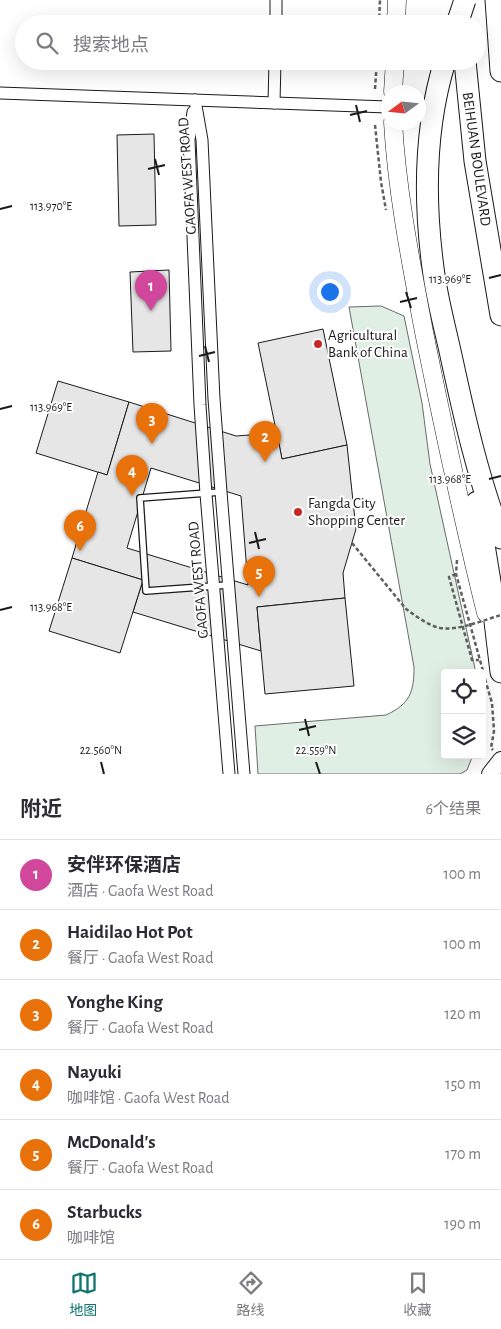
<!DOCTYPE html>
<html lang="zh">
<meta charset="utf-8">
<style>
:root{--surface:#fff;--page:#f2f2f3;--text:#2b2b33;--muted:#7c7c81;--line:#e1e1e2;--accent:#0f766e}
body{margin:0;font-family:"Alegreya Sans","Noto Sans SC",sans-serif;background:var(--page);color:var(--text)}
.controls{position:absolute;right:15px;bottom:15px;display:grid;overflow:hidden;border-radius:5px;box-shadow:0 5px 20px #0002}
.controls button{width:45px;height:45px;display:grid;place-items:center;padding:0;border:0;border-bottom:1px solid var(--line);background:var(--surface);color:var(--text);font:25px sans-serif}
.compass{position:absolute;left:381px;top:85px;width:45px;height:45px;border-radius:50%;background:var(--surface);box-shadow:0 5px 20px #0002;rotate:255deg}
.you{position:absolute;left:329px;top:291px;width:18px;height:18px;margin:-12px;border:4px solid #fff;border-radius:50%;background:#1a73e8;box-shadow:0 0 0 8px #1a73e833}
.badge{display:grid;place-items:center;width:32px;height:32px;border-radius:50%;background:var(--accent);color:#fff;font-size:16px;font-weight:700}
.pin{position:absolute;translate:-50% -41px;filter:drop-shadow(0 1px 2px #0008)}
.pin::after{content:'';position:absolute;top:26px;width:18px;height:15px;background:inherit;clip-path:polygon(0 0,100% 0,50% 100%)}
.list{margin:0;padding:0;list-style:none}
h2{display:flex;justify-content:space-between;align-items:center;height:65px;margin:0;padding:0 20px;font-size:21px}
h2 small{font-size:16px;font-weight:400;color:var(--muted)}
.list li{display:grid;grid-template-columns:32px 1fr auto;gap:15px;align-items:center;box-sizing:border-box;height:70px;padding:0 20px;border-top:1px solid var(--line)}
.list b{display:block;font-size:19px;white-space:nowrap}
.list p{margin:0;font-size:16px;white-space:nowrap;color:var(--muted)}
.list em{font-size:16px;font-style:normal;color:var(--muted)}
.icon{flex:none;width:28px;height:28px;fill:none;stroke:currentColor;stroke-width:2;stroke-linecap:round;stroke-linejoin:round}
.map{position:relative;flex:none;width:501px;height:774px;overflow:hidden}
.search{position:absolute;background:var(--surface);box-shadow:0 5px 20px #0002;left:15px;right:15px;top:15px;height:55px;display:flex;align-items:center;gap:12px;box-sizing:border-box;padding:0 18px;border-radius:28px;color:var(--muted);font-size:19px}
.sheet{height:485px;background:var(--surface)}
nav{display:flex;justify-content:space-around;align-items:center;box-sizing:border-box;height:70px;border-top:1px solid var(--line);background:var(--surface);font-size:14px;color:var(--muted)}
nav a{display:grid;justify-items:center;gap:2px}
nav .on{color:var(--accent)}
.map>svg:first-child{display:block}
</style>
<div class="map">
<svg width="501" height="774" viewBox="0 0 501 774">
<rect width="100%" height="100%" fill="#fff"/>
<path fill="#e0efe3" stroke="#6a6a6a" d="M381 306 404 316 422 403 430 464 476 673H445V755H473L467 770 460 774H258L255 726 386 715C410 704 414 692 414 667L349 307Z"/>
<g fill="#e6e6e6" stroke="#1a1a1a" fill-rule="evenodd">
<polygon points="154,134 156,225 119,226 117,135"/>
<polygon points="169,270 171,351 133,352 130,272"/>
<polygon points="323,329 347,445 282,459 258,343"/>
<polygon points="58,381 129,402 107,475 36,453"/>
<path d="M129 402 236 436 277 433 282 459 347 445 356 529 343 573 345 598 257 607 261 651 133 612 143 580 72 558 98 472 107 475ZM151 468 241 496 248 585 127 548Z"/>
<polygon points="72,558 143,580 120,653 49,631"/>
<polygon points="345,598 354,686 265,694 257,607"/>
</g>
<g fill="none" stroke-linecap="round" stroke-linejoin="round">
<g stroke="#1a1a1a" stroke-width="8">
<polyline id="lane" points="221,492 140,498 146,591 228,585"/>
</g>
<g stroke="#1a1a1a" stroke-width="13">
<g id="street">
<polyline points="276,24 276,0"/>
<polyline points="0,93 388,107"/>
<polyline points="195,100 202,140 214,399 221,492 244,774"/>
<polyline points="274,103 275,61"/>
<polyline points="193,112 189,140 200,405 206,494 229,774"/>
</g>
</g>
<g stroke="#1a1a1a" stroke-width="18">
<polyline id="secondary" points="490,774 501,760"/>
</g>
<g stroke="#1a1a1a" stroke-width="19">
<g id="primary">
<polyline points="396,24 397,0"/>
<polyline points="393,92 395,61"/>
<path d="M393 122C397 193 411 263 424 332 443 426 463 520 486 613"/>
</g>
</g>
<g stroke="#1a1a1a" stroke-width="23">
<g id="highway">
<polyline points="496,0 501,71"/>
<path d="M445 61C424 129 424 205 434 275 438 303 446 332 452 360 465 420 479 481 501 538"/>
<polyline points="465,61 475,161 501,315"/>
<polyline points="477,502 491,588 501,672"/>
</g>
</g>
<g stroke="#5f5f5f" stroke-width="2.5" stroke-dasharray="4 2.5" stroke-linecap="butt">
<polyline points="379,24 380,0"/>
<polyline points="375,89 377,61"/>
<polyline points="375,125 381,182 386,210"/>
<polyline points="457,560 456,574 483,671"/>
<polyline points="456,574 449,577 472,660 479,660"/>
<polyline points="485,679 492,703 494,731 491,748 493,750"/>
</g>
<use href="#lane" stroke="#fff" stroke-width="5.5"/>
<use href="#street" stroke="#fff" stroke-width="11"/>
<use href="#secondary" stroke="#fff" stroke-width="16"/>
<use href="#primary" stroke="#fff" stroke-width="18"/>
<use href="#highway" stroke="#fff" stroke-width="21"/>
<g stroke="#1a1a1a" stroke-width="23" stroke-linecap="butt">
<polyline id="highway-bridge" points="457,24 465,0"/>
</g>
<path stroke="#5f5f5f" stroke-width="2.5" stroke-dasharray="4 2.5" stroke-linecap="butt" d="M352 543 406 609C416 616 427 625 440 628 458 631 484 620 501 615"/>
<use href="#highway-bridge" stroke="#fff" stroke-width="21"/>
</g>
<path fill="none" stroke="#1a1a1a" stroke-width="2" d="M356 105 360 122M350 115 367 111M155 159 159 175M148 169 165 165M0 209 12 206M489 278 501 275M406 292 411 308M400 302 417 298M205 346 209 362M199 356 215 352M0 409 12 406M489 479 501 476M255 532 259 549M249 543 266 539M0 610 12 607M305 719 309 736M299 730 316 726M101 762 104 774M316 762 320 774"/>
<g fill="#c62828" stroke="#fff" stroke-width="2">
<circle cx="318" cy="344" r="5"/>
<circle cx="298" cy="512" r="5"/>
</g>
<g text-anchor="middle" stroke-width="4" stroke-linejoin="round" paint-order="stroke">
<g font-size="15" fill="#1a1a1a" stroke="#fff">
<text transform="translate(477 159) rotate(82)" y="5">BEIHUAN BOULEVARD</text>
<text transform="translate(187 176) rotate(-94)" y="5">GAOFA WEST ROAD</text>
<text transform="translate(198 580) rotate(-95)" y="5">GAOFA WEST ROAD</text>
</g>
<g font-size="15" fill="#1a1a1a" stroke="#fff" text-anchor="start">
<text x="328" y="340">Agricultural<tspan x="328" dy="17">Bank of China</tspan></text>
<text x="308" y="508">Fangda City<tspan x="308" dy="17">Shopping Center</tspan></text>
</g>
</g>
<g font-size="12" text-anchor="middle" fill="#1a1a1a" stroke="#fff" stroke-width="4" stroke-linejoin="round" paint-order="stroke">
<text x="51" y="210">113.970°E</text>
<text x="450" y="283">113.969°E</text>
<text x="51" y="411">113.969°E</text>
<text x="450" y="483">113.968°E</text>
<text x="51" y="611">113.968°E</text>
<text x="101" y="754">22.560°N</text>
<text x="316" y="754">22.559°N</text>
</g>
</svg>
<div class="controls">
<button><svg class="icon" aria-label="locate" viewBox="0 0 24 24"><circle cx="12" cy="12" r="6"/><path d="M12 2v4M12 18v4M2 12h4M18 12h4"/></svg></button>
<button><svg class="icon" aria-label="layers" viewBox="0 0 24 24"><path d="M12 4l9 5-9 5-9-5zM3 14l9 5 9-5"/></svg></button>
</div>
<svg class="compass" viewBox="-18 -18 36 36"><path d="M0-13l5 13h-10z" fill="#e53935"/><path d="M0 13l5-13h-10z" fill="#7c7c81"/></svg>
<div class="you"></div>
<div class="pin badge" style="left:151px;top:311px;background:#d1479c">1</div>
<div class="pin badge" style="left:265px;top:462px;background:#e8710a">2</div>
<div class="pin badge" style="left:152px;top:444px;background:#e8710a">3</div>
<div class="pin badge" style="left:132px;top:496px;background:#e8710a">4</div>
<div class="pin badge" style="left:259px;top:597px;background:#e8710a">5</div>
<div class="pin badge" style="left:80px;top:551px;background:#e8710a">6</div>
<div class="search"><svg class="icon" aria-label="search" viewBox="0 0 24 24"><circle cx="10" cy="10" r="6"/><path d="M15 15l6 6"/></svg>搜索地点</div>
</div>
<section class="sheet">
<h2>附近<small>6个结果</small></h2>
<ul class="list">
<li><span class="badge" style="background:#d1479c">1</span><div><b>安伴环保酒店</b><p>酒店 · Gaofa West Road</p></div><em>100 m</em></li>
<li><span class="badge" style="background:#e8710a">2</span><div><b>Haidilao Hot Pot</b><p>餐厅 · Gaofa West Road</p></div><em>100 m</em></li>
<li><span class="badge" style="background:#e8710a">3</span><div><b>Yonghe King</b><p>餐厅 · Gaofa West Road</p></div><em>120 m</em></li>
<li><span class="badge" style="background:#e8710a">4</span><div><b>Nayuki</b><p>咖啡馆 · Gaofa West Road</p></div><em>150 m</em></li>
<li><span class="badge" style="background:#e8710a">5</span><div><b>McDonald's</b><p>餐厅 · Gaofa West Road</p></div><em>170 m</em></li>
<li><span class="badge" style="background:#e8710a">6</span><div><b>Starbucks</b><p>咖啡馆</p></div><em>190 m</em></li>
</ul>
</section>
<nav>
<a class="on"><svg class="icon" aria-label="map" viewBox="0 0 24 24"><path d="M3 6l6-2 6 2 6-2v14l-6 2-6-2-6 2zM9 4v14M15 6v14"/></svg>地图</a>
<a><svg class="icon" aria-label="directions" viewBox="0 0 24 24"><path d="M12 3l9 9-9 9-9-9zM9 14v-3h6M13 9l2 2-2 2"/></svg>路线</a>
<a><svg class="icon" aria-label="saved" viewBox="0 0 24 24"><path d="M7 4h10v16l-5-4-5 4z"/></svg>收藏</a>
</nav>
